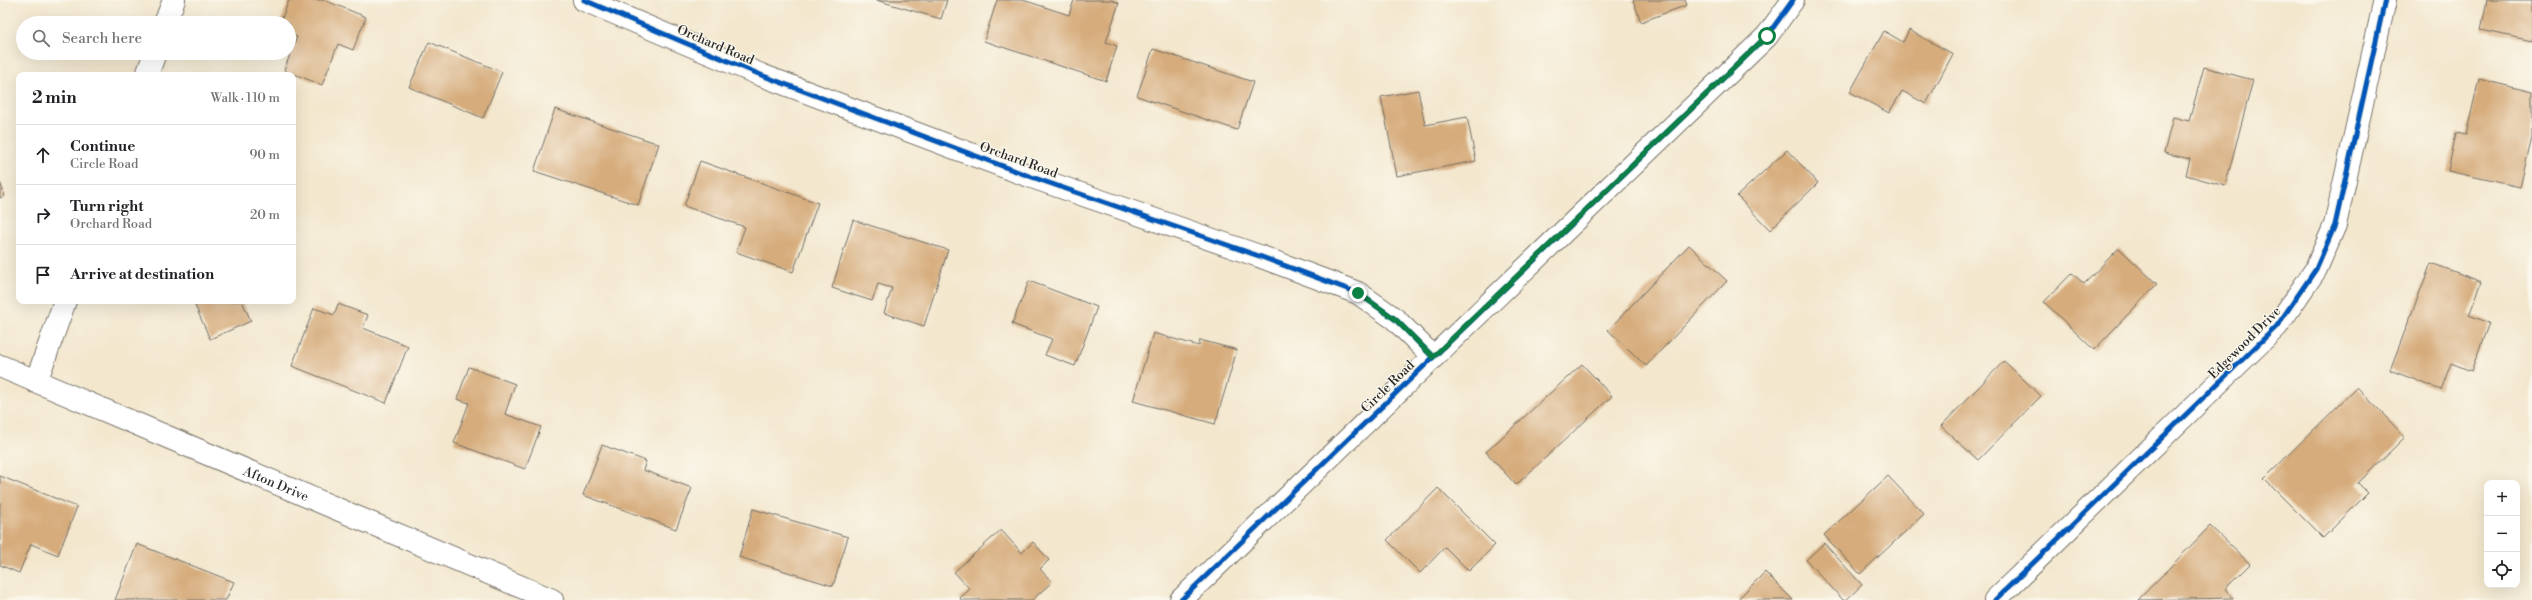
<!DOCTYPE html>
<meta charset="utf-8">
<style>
:root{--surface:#fff;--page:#f2f2f2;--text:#202124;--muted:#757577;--line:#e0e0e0}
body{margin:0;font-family:"Libre Bodoni",serif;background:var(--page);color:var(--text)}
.controls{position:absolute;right:12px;bottom:12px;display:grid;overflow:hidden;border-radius:8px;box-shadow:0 4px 16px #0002}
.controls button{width:36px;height:36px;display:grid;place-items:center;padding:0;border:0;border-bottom:1px solid var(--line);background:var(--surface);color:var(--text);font:20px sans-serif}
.stop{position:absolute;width:12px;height:12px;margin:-9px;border:3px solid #0b8043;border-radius:50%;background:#fff}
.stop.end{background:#0b8043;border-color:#fff;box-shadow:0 1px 4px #0008}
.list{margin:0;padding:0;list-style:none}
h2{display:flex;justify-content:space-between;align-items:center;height:52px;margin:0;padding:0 16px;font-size:17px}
h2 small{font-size:13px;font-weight:400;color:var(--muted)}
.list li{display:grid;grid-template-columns:26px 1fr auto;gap:12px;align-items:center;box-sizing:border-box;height:60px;padding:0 16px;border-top:1px solid var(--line)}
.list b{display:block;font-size:15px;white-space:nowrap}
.list p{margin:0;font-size:13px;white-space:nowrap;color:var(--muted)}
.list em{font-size:13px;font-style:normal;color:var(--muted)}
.icon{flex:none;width:22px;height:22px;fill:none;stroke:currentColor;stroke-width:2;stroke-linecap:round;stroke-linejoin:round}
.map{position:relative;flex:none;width:2532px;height:600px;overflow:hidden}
.search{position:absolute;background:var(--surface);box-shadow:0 4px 16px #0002;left:16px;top:16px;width:280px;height:44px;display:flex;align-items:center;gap:10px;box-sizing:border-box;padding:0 14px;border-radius:22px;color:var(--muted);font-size:15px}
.panel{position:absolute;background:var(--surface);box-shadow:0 4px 16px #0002;left:16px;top:72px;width:280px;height:232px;border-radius:8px}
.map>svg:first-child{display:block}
</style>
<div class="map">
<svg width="2532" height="600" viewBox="0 0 2532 600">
<rect width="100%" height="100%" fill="#fbf7ec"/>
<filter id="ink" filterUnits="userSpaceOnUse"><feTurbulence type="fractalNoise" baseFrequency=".025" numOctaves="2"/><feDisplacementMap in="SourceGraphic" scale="8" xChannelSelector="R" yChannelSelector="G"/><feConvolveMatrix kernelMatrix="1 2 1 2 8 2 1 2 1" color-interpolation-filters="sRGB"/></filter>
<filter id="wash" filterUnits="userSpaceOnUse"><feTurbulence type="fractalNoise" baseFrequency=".012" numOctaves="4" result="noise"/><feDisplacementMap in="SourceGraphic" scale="16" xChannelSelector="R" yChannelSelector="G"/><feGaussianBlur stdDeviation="0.9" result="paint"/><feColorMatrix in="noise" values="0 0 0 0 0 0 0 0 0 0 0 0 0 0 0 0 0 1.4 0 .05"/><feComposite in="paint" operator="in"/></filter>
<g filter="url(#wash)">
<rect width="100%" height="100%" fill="#f3e7ce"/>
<g id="blocks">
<g fill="#d6ac7c">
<polygon points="289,0 324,0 366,17 353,50 338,44 322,85 284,70 297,37 289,33 289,23 280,23"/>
<polygon points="876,0 947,0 941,19"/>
<polygon points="997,0 1023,0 1069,15 1074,0 1111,0 1119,3 1106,42 1117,46 1106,81 984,41"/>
<polygon points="1633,0 1685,0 1687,5 1641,22"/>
<polygon points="2487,0 2532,0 2532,41 2481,30"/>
<polygon points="1909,30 1953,54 1926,104 1902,91 1889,113 1850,92 1884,31 1903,42"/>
<polygon points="429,42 502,72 483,118 409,87"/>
<polygon points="1153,49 1253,82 1237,130 1137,96"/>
<polygon points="2204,67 2253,80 2225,186 2186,175 2190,159 2164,153 2173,117 2189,121"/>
<polygon points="2479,79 2532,92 2532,138 2520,187 2448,171 2456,133 2466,135"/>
<polygon points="1418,90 1425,125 1467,117 1476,161 1397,176 1381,97"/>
<polygon points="555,109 659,144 638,205 534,171"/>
<polygon points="1787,150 1818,183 1770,230 1737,196"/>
<polygon points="700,161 818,203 793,272 736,252 745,227 684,206"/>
<polygon points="0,182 5,196 0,198"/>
<polygon points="853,220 948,250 924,326 884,313 892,288 878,284 872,301 832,288"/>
<polygon points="1689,245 1727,281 1646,366 1608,330"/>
<polygon points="2119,248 2157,284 2094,350 2044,302 2072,273 2084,284"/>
<polygon points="2431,263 2482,282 2469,315 2489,323 2471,371 2451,363 2441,390 2390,370"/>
<polygon points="1029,281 1097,307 1075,366 1045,355 1052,339 1012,324"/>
<polygon points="193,301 242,301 251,321 210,339"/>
<polygon points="338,304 368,315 363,328 408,346 386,403 292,366 314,308 334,315"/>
<polygon points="1153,333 1199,346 1200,340 1237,350 1215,424 1133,401"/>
<polygon points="2004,361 2041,396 1978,460 1941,426"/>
<polygon points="1582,364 1612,396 1516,485 1486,452"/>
<polygon points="469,367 515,384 505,414 541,427 525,469 454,443 469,403 457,399"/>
<polygon points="2357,387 2405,437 2358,483 2368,493 2323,538 2264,479"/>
<polygon points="602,445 646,461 643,470 692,488 676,529 583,495"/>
<polygon points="0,476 77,507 58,555 31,544 19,573 0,565"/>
<polygon points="1888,476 1924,514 1860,574 1824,535"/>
<polygon points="1438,488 1495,545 1469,571 1445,547 1420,573 1387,540"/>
<polygon points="753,509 848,537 833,586 739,557"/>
<polygon points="2210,526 2250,564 2225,589 2233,598 2138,600"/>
<polygon points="1001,530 1022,553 1033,542 1049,560 1040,569 1052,582 1032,600 961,600 960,598 970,589 954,572"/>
<polygon points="1824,543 1862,585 1846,600 1843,600 1806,560"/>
<polygon points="137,544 234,582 226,600 115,600"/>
<polygon points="1765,572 1793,600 1737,600"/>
</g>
</g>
</g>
<g filter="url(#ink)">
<use href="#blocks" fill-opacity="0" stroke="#716d64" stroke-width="1"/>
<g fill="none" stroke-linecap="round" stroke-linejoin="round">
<g stroke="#716d64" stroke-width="24">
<g id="minor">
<polyline points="584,0 761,75 1029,176 1259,256 1358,293 1395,319 1433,357"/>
<polyline points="165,23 174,0"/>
<polyline points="147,75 155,53"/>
<path id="s1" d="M0 366 552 600"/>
<polyline points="36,382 65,301"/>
<polyline points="1181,600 1767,36 1793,0"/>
<polyline points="1995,600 2277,326 2316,269 2335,225 2385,0"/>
</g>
</g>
<use href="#minor" stroke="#fff" stroke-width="22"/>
<g stroke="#fbf7ec" stroke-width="8">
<g id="cycleway">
<polyline points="584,0 761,75 1029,176 1259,256 1358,293 1395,319 1433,357"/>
<polyline points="1181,600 1767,36 1793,0"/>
<polyline points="1995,600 2277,326 2316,269 2335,225 2385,0"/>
</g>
</g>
<use href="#cycleway" stroke="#0057b8" stroke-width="5"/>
</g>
</g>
<g fill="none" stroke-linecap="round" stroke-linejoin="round" filter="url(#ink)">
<polyline stroke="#0b8043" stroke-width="5" points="1358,293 1395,319 1433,357 1767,36"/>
</g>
<g text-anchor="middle" stroke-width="3" stroke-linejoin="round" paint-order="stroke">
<g font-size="13" fill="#2b2b2b" stroke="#fbf7ec">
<text transform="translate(716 44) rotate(23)" y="5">Orchard Road</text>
<text transform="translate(1019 159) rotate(20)" y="5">Orchard Road</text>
<text transform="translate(2244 342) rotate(-45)" y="5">Edgewood Drive</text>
<text transform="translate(1387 386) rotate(-44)" y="5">Circle Road</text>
<text dy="5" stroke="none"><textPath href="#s1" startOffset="300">Afton Drive</textPath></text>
</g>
</g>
</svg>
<div class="controls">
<button>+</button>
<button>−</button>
<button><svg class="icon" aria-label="locate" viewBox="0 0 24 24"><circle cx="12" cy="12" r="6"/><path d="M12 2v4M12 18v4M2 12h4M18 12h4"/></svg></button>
</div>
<div class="stop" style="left:1767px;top:36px"></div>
<div class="stop end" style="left:1358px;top:293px"></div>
<div class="search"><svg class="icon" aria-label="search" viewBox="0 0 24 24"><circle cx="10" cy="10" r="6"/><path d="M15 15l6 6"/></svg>Search here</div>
<section class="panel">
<h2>2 min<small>Walk · 110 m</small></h2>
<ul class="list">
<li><svg class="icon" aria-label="ahead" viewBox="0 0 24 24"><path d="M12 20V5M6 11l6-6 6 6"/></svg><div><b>Continue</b><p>Circle Road</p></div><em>90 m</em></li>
<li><svg class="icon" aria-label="right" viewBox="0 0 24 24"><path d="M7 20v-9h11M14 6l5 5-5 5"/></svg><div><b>Turn right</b><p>Orchard Road</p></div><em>20 m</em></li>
<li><svg class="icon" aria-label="arrive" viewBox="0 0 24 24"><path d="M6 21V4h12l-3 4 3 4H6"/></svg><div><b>Arrive at destination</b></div></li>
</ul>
</section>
</div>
